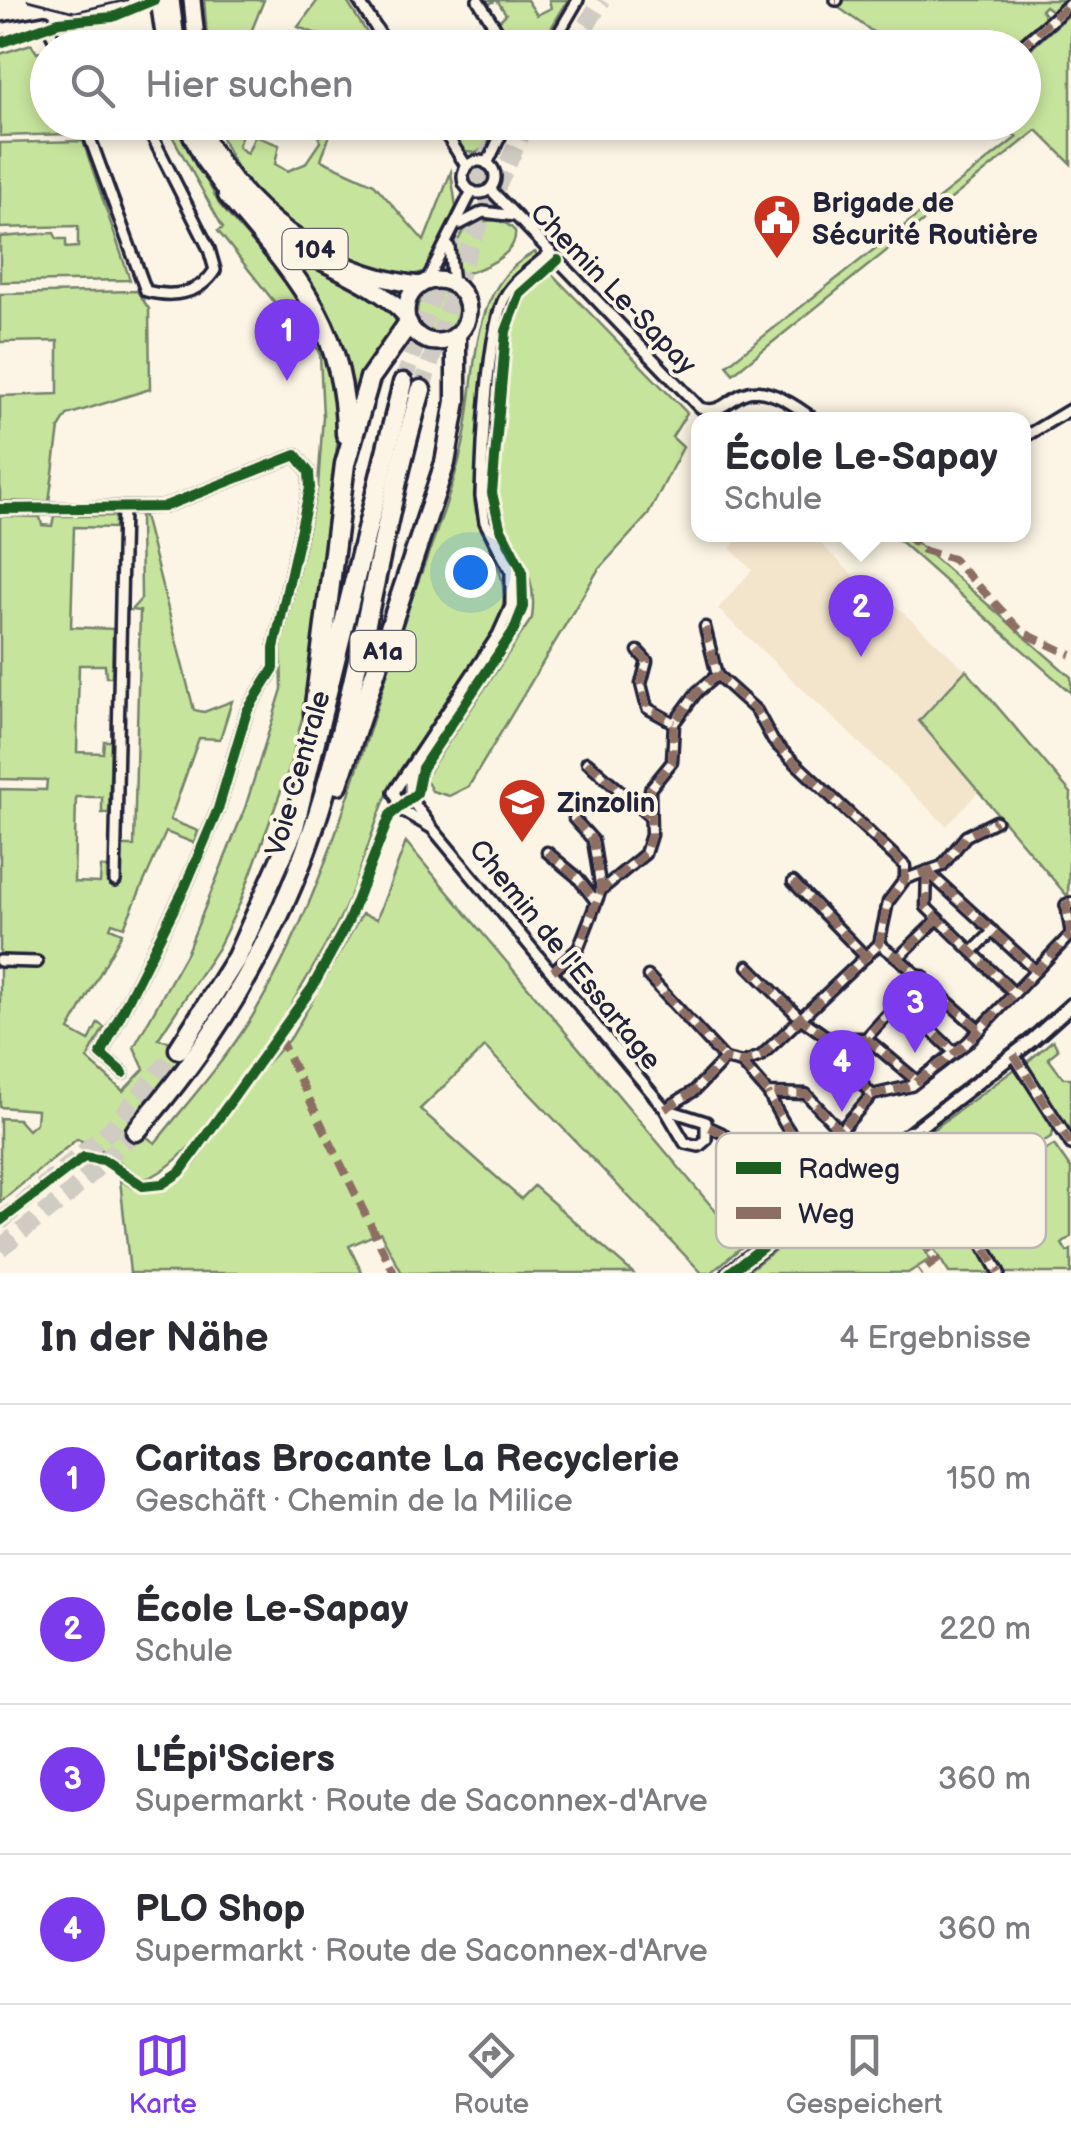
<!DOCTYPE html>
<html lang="de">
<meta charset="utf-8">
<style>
:root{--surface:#fff;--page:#f2f2f3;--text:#2b2b33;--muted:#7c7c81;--line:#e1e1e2;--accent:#7c3aed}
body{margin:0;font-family:"Balsamiq Sans",sans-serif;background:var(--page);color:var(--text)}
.you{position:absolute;left:470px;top:572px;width:35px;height:35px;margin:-25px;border:8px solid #fff;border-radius:50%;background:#1a73e8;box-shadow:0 0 0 15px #1a73e833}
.badge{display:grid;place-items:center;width:65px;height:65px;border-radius:50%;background:var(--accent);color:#fff;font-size:32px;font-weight:700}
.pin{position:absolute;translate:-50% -82px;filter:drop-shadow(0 2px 5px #0008)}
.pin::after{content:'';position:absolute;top:52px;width:35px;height:30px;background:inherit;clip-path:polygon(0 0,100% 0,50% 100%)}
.popup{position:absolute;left:691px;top:412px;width:340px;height:130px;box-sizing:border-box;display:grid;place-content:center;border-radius:20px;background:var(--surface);filter:drop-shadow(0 2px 8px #0005);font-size:32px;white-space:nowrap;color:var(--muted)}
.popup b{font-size:38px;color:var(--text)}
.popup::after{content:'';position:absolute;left:50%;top:100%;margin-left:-20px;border:20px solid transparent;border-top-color:var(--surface)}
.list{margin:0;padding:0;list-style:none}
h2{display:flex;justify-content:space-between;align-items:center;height:130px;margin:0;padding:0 40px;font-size:42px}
h2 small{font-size:32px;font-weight:400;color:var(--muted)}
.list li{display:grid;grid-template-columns:65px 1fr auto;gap:30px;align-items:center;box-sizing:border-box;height:150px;padding:0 40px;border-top:2px solid var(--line)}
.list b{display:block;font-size:38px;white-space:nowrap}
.list p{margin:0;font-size:32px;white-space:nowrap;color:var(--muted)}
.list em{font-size:32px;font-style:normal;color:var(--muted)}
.icon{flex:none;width:55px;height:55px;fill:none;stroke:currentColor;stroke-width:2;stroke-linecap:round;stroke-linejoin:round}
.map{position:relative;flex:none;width:1071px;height:1273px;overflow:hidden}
.search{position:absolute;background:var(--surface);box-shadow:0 5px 15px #0003;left:30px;right:30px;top:30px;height:110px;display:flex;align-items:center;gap:25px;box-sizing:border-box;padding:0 35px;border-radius:55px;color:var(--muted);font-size:38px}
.sheet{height:730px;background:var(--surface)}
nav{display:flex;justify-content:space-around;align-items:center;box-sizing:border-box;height:140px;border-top:2px solid var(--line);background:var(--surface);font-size:28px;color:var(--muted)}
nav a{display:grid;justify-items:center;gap:5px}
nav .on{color:var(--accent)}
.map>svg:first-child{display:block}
</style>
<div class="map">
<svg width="1071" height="1273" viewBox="0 0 1071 1273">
<rect width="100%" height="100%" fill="#fcf5e5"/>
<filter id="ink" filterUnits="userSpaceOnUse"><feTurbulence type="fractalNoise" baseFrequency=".01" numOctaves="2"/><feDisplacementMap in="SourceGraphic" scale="20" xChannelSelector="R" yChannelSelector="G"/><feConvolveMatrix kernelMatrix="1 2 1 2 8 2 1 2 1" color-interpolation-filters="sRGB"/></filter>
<g filter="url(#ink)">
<polygon fill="#f3e4cc" points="743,535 812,535 873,595 896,606 966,670 920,721 979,791 947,826 718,609 752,570 730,548"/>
<g fill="#c7e49c" stroke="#74836c" stroke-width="2.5">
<polygon points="204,0 264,0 245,47 208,47"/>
<polygon points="318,0 346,0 376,47 330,47 333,40 298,27"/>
<path d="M484 0H527L537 15 551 8 549 0H568L540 47C519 45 510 38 499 21L506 14 497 0 487 5Z"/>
<polygon points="841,0 1064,0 1052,11 1045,6 1041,10 1046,16 1010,48 894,47 835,5"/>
<polygon points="1071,13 1071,164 1037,130 733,374 727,365 1017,137 998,123 1024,122 1024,55"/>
<polygon points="31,44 37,53 47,49 48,122 69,123 69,134 0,136 0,54"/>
<path d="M165 123H178L219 204 300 297 321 336 335 386 338 438 309 692 289 769 240 903 218 948 158 1039 172 1042 169 1048 184 1059 125 1128 138 1141 144 1135 155 1143C188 1102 224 1062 252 1017 323 899 358 765 399 636 419 574 447 512 462 449 478 384 465 286 535 252L538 256 506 284 491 313 474 494C474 537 512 566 502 610 489 661 414 739 390 788 372 825 363 870 345 908 317 966 202 1166 144 1179L105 1151 77 1139 0 1202V1118L18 1119 28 1130 36 1123 37 1110 0 1107V967H37L36 956H0V789L46 790 47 780 0 779V516L40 517 42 525 52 526 54 516H115V528L74 527 71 627 113 629 112 677H106L105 665H79L77 752 103 753 104 741H111L109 813H102V797H76L74 882 100 883 101 867 107 868V883L121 884 123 846H134L140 611 131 610 141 599 140 516H144L194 710 204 712 232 701 220 739 199 738 170 820 198 831 194 843 166 832 124 927 112 923 110 928 122 933 69 1030 89 1041 98 1023 104 1027 87 1059 123 1091 144 1069 134 1047 187 952 245 808 282 689 281 646 318 486 323 416 320 355 302 315 287 318 218 231 223 228Z"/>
<path d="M305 123H334L321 160 374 184 424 241 451 172 456 207 427 270C382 294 281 224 252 190 237 172 228 151 218 130L223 124 242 134 238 146 247 154 255 136 279 145 275 164 287 171 305 164 320 142 317 129Z"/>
<path d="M446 123H498C490 138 485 158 464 151Z"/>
<polygon points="83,141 130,280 0,282 0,237 54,233 57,239 66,239 66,248 78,247 78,226 0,228 0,143"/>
<path d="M481 217 482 222C496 219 505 220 515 231 518 256 479 271 458 275 447 252 460 228 481 217Z"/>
<polygon points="296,258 387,302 397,324 357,398 351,397 293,262"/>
<path d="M552 274 687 413 672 437 683 447 648 515 598 570 469 786 449 796 432 791 426 780 429 771 532 618C539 569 512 554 501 511 493 482 504 341 517 313 524 296 539 286 552 274Z"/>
<circle cx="437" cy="311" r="20"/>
<polygon points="137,291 149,309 150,389 67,415 59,428 49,502 0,501 0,396 58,394 58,341 0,342 0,294"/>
<polygon points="893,535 908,535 1071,677 1071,693"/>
<polygon points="966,670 1071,793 1068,897 919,721"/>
<polygon points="406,842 744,1245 711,1273 702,1273 485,1047 420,1109 521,1199 534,1186 633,1273 402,1273 380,1232 349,1246 362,1273 130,1273 120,1180 133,1188 156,1190 193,1166 257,1074 292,1036 362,914 377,919"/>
<polygon points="1053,1040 1058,1050 1048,1058 1063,1078 1071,1078 1071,1133 1026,1063"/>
<polygon points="1015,1069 1054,1127 1052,1136 1022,1156 1027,1161 1054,1145 1071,1169 1071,1237 1062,1244 1067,1252 1071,1250 1071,1273 1004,1273 940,1157 945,1153 927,1134"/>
<polygon points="920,1140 942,1181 941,1193 946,1191 994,1273 949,1273 885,1171 886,1165"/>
<polygon points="877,1173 900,1210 895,1213 905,1234 913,1230 930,1259 908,1273 745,1273"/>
</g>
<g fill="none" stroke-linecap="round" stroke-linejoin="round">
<g stroke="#d0cbc3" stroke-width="18" stroke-dasharray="18 9" stroke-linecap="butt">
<polyline points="572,48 602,0"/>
<polyline points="464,208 492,145"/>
<polyline points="403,383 452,237"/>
<polyline points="421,390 470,245 527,122"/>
<polyline points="0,1222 110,1130 179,1049"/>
<polyline points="0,1248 67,1196 136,1131"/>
</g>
<g stroke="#22223b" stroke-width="15">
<g id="pedestrian">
<polyline points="638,651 647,661 641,684 647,708 674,723"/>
<polyline points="587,762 648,815"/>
<polyline points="574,819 593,840 601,890"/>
<polyline points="547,852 577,877 594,899"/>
<polyline points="927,871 926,907 1014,993"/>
<polyline points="927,871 1036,971"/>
<polyline points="905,879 942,866 966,836 996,821"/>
<polyline points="793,882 866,957"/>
<polyline points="1066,905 1071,934"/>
<polyline points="879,944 898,958 938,919"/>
<polyline points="972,952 993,931"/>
<polyline points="898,958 980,1030"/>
<polyline points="748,966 800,1018 834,1042 843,1063 872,1095 840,1131"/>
<polyline points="553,971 578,949 601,890 645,854 651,835 650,789 672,762 674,723 697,692 717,675"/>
<polyline points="648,976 725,1059"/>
<polyline points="900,1001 920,1020 943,996"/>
<polyline points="920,1020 955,1053"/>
<polyline points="829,1038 866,1038 923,976"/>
<polyline points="866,1038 917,1081"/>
<path d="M742 1063 768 1093 806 1094 840 1131 843 1142 827 1160C798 1155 780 1117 768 1093"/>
<polyline points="872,1095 911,1086 967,1043 1071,934"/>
<polyline points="665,1109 694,1091 725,1059 742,1063 761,1056 879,944 888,902 905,879 905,866 789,757 773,741 757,711 717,675 705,627"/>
<polyline points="709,1127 722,1133 778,1189 814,1157"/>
</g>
</g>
<g stroke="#22223b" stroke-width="16">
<g id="minor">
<polyline points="358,0 389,48"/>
<polyline points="478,0 506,45 502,48"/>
<polyline points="836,0 837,0"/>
<polyline points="0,29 45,21 59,48"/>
<polyline points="86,48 119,39 122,48"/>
<polyline points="550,48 578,0"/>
<polyline points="1020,48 1071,3"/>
<path d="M84 122 146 291C173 298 200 294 215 270L209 249 145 122"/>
<polyline points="438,122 467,167"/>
<circle cx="479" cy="177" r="16"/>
<polyline points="487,164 507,122"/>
<path d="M490 189 700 408C738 421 732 356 815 420"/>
<polyline points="460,224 483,212 515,216"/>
<polyline points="449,247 453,284"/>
<polyline points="426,282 472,191"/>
<polyline points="1024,437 1071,409"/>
<polyline points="0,509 163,507 296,455 309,472 310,488 274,648 274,668 247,711 218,809 185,887 101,1054 123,1073"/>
<polyline points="410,769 410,798 432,828 665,1109 685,1143 699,1146 706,1140 706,1122 665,1109"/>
<path d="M432 828 403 811 394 792 498 635 511 606V572L485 522 481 496C482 455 487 327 506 295 516 278 536 266 551 252"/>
<polyline points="115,881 123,508"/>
<polyline points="1066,905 1071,903"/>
<polyline points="0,961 37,962"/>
<polyline points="1014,1055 1071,1144"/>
<polyline points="918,1129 999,1273"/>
<polyline points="874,1161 924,1239"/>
</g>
</g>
<g stroke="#22223b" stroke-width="19">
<polyline id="tertiary" points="729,1273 1031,1041 1071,1005"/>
</g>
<g stroke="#22223b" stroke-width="22">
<g id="primary">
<polyline points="159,0 166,48"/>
<polyline points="171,0 177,48"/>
<polyline points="192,0 197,48"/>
<polyline points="185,122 205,162 234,201"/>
<path d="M197 122C238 209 325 274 420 285"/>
<path d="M259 223C303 261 372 276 406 316"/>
<circle cx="437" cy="311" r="31"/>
</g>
</g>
<g stroke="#22223b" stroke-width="25">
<g id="motorway">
<path d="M228 195C294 274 345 324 346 434"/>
<polyline points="314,713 345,464 370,378 408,324"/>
<polyline points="338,784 445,463 456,401 456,337"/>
<polyline points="179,1049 237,957 293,831 403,383"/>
<path d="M136 1131C219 1037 282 930 319 811 362 673 380 529 421 390"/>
</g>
</g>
<use href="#pedestrian" stroke="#fcf5e5" stroke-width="8"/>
<use href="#minor" stroke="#fcf5e5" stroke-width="9"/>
<use href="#tertiary" stroke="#fcf5e5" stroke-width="11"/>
<use href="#primary" stroke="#fcf5e5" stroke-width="15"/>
<use href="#motorway" stroke="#fcf5e5" stroke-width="18"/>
<polyline stroke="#22223b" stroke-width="2.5" points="28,0 75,12 127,0"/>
<g stroke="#8d6e63" stroke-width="8" stroke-dasharray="15 8" stroke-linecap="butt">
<polyline points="836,0 837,0"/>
<polyline points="1020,48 1071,3"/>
<polyline points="905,534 923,550 953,559 1022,632 1071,655"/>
<polyline points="638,651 647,661 641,684 647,708 674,723"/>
<polyline points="587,762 648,815"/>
<polyline points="574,819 593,840 601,890"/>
<polyline points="547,852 577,877 594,899"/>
<polyline points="927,871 926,907 1014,993"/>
<polyline points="927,871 1036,971"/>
<polyline points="919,874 942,866 966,836 996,821"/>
<polyline points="793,882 866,957"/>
<polyline points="1071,903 1066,905 1071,934"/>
<polyline points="891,953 898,958 938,919"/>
<polyline points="898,958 980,1030"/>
<polyline points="748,966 800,1018 834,1042 843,1063 872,1095 840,1131"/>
<polyline points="553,971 578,949 601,890 645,854 651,835 650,789 672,762 674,723 697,692 717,675"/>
<polyline points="648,976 725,1059"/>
<polyline points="900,1001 920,1020 943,996"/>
<polyline points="920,1020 955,1053"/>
<polyline points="279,1037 394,1273"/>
<polyline points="829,1038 866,1038 923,976"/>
<polyline points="866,1038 917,1081"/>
<polyline points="1014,1055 1071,1144"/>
<path d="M742 1063 768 1093 806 1094 840 1131 843 1142 827 1160C798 1155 780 1117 768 1093"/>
<polyline points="872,1095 911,1086 967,1043 1071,934"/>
<polyline points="665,1109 694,1091 725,1059 742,1063 761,1056 879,944 888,902 905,879 905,866 789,757 773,741 757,711 717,675 705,627"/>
<polyline points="709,1127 722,1133 778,1189 814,1157"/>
<polyline points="918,1129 999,1273"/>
<polyline points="874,1161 937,1260 919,1273"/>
</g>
<g stroke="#fcf5e5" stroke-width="16">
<g id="cycleway">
<polyline points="0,43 59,22 113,17 154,0"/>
<polyline points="0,509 163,507 296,455 309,472 310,488 274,648 274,668 247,711 218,809 185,887 101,1054 123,1073"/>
<polyline points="0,1221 84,1157 104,1160 143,1186 162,1184 180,1172 312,988 348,922 390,815 417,793 422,768 514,630 523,607 522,570 500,527 492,493 506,331 520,294 558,260"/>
<polyline points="729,1273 909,1135"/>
</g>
</g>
<use href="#cycleway" stroke="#1b5e20" stroke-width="10"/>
</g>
</g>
<defs>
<g id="civic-pin" transform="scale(2.5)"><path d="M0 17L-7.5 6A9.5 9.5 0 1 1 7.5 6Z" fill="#c8321e" stroke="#fcf5e5"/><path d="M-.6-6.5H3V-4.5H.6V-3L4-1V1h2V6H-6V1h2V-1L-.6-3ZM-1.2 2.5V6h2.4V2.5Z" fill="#fff"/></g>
<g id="school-pin" transform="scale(2.5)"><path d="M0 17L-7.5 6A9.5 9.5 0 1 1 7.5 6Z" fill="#c8321e" stroke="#fcf5e5"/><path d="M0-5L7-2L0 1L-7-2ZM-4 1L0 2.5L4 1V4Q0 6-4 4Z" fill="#fff"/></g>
</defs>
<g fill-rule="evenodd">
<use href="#civic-pin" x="777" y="218"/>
<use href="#school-pin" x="522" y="802"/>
</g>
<g text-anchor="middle" stroke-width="8" stroke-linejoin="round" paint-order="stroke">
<g fill="#fcf5e5" stroke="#63616e" stroke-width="2.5">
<rect x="282.5" y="229" width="65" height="40" rx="8"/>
<rect x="350.5" y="631" width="65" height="40" rx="8"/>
</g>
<g font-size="25" font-weight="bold" fill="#22223b">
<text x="315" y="258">104</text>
<text x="383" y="660">A1a</text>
</g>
<g font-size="28" font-weight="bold" fill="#22223b" stroke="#fcf5e5" text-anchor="start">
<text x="812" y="212">Brigade de<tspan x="812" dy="32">Sécurité Routière</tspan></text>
<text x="557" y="812">Zinzolin</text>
</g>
<g font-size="28" fill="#22223b" stroke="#fcf5e5">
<text transform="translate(614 288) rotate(46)" y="10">Chemin Le-Sapay</text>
<text transform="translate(297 773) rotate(-74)" y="10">Voie Centrale</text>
<text transform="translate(566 954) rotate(51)" y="10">Chemin de l'Essartage</text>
</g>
</g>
<rect x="716" y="1133" width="330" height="115" rx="15" fill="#fcf5e5" stroke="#bbb6b2" stroke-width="2.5"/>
<rect x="736" y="1162" width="45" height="12" fill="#1b5e20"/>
<rect x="736" y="1207" width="45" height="12" fill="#8d6e63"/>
<g font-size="28" fill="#22223b">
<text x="798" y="1178">Radweg</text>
<text x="798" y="1223">Weg</text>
</g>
</svg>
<div class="you"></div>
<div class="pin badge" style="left:287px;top:381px">1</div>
<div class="pin badge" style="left:861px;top:657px">2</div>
<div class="popup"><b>École Le-Sapay</b>Schule</div>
<div class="pin badge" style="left:915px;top:1053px">3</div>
<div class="pin badge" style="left:842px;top:1112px">4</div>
<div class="search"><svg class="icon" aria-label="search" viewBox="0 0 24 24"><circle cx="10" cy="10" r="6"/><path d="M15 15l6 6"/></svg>Hier suchen</div>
</div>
<section class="sheet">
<h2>In der Nähe<small>4 Ergebnisse</small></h2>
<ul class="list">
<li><span class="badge">1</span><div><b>Caritas Brocante La Recyclerie</b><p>Geschäft · Chemin de la Milice</p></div><em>150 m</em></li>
<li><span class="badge">2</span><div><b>École Le-Sapay</b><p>Schule</p></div><em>220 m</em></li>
<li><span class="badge">3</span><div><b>L'Épi'Sciers</b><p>Supermarkt · Route de Saconnex-d'Arve</p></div><em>360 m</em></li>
<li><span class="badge">4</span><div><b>PLO Shop</b><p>Supermarkt · Route de Saconnex-d'Arve</p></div><em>360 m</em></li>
</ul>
</section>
<nav>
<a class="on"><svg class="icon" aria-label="map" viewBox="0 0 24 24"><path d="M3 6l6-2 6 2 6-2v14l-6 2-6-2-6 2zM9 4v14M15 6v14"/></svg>Karte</a>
<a><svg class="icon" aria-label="directions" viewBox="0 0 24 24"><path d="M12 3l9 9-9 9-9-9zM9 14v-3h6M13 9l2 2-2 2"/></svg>Route</a>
<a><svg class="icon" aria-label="saved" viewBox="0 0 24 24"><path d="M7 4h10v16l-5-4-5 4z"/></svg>Gespeichert</a>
</nav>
